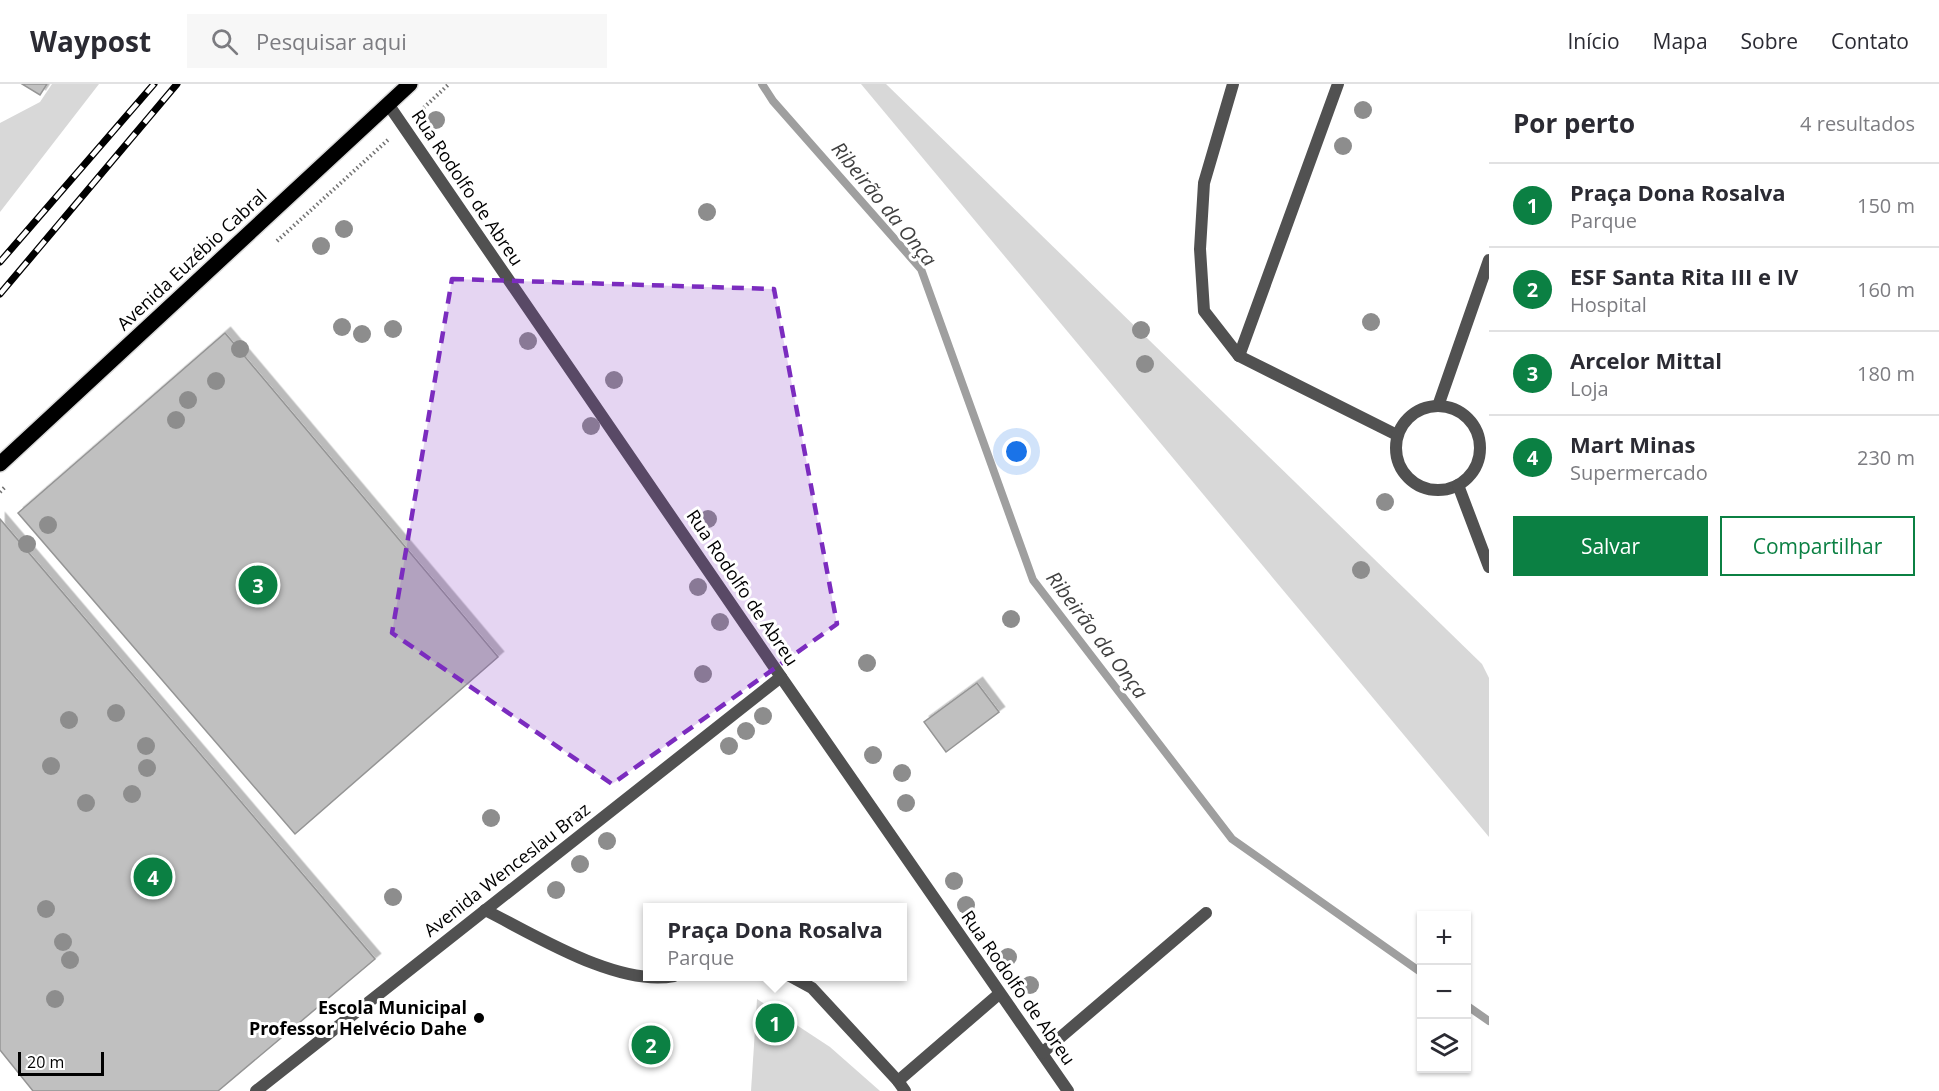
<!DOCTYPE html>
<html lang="pt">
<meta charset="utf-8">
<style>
:root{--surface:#fff;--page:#f7f7f7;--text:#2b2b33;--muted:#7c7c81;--line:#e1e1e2;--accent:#0b8043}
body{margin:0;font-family:"Open Sans",sans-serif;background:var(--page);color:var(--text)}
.controls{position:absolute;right:18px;bottom:18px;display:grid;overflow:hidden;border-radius:0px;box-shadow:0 2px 4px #0004}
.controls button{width:54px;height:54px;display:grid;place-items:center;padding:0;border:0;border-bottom:2px solid var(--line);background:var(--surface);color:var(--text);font:30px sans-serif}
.scale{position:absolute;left:18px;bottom:15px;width:86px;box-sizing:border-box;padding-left:6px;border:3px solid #000;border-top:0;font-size:16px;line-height:21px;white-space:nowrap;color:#000;-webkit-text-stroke:4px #fff;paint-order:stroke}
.you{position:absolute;left:1017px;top:368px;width:21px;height:21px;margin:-15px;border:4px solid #fff;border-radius:50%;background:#1a73e8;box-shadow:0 0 0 9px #1a73e833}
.badge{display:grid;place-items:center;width:39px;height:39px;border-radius:50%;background:var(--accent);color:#fff;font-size:20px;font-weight:700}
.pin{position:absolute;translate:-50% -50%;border:3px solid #fff;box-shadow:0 2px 6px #0006}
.popup{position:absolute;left:643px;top:819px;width:264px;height:78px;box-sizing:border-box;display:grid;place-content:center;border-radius:0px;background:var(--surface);filter:drop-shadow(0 2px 4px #0005);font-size:20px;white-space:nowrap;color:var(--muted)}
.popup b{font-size:22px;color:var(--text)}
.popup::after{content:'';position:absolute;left:50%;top:100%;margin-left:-12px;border:12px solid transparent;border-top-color:var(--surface)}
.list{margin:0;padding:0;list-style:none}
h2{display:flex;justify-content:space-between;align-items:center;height:78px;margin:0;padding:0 24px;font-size:26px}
h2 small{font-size:20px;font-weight:400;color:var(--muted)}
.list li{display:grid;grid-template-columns:39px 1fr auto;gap:18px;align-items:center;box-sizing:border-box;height:84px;padding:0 24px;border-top:2px solid var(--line)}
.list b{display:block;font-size:22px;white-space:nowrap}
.list p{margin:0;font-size:20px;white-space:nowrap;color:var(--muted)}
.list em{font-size:20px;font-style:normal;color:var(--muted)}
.actions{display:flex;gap:12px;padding:18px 24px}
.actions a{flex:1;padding:14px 0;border:2px solid var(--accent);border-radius:0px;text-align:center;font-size:21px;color:var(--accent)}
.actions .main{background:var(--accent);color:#fff}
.icon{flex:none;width:33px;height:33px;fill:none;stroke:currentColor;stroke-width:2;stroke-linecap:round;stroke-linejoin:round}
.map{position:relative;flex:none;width:1489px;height:1007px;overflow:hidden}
header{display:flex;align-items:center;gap:36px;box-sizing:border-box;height:84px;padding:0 30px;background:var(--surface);border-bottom:2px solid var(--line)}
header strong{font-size:28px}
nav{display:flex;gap:33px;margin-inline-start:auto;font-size:21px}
.search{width:420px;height:54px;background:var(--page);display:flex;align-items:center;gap:15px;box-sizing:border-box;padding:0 21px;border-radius:0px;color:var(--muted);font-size:22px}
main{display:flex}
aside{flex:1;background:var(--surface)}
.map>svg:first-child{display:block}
</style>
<header>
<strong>Waypost</strong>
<div class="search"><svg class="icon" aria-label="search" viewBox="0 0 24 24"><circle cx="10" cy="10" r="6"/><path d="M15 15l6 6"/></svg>Pesquisar aqui</div>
<nav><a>Início</a><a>Mapa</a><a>Sobre</a><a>Contato</a></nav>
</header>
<main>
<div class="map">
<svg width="1489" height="1007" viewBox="0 0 1489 1007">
<defs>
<filter id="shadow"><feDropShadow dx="5.5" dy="-5.5" stdDeviation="0" flood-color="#0004"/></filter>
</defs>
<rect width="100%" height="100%" fill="#fff"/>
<g fill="#d8d8d8">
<polygon points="52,0 99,0 0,128 0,39 40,18"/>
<polygon points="861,0 886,0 1482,580 1489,594 1489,753"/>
<polygon points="757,915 830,963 880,1007 751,1007"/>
</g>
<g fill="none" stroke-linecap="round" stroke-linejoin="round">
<g stroke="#9f9f9f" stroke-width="8">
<polyline points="762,0 773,17 921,185 1033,496 1232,755 1422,889"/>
<polyline points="1466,921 1489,937"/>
</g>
</g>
<g fill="#c0c0c0" stroke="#959595" stroke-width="1.5" filter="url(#shadow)">
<polygon points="22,0 47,0 40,11"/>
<polygon points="225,249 498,573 295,750 18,429"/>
<polygon points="0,435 375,875 218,1007 33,1007 0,966"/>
<polygon points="977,599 999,628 946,668 924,638"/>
</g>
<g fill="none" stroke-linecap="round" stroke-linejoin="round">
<g stroke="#dbdbdb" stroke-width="18">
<polyline id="primary" points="0,380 410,0"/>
</g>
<g stroke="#737373" stroke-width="4" stroke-dasharray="1.5 3" stroke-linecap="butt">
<polyline points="417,30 449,0"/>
<polyline points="277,157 389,55"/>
<polyline points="0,408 6,402"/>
</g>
<polyline stroke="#515151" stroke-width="12" points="1239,272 1338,0"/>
<g stroke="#515151" stroke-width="12">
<polyline points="1233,0 1204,99 1200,165 1204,227 1239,272 1397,351"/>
<polyline points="388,20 781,593 1068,1007"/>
<polyline points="1438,322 1489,176"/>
<circle cx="1438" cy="364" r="42"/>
<polyline points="1458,401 1489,483"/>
<path d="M485 826C535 851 617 903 674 892"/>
<polyline points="790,892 812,904 898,997 905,1007"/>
<polyline points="1042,969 1206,829"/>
<polyline points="898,997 999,910"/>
<polyline points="256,1007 781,593"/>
</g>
<use href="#primary" stroke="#000" stroke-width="15"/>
<g stroke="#000" stroke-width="7">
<g id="rail">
<polyline points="0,178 154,0"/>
<polyline points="0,210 177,0"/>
</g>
</g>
<use href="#rail" stroke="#fff" stroke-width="4.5" stroke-dasharray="14" stroke-linecap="butt"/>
</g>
<g fill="#8d8d8d">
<circle cx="1363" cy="26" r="9"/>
<circle cx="436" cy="36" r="9"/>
<circle cx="1343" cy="62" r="9"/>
<circle cx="707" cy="128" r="9"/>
<circle cx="344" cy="145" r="9"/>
<circle cx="321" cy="162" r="9"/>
<circle cx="1371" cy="238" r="9"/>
<circle cx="342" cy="243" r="9"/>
<circle cx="393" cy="245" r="9"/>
<circle cx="1141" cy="246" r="9"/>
<circle cx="362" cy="250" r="9"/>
<circle cx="528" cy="257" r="9"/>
<circle cx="240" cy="265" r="9"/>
<circle cx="1145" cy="280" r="9"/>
<circle cx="614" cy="296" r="9"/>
<circle cx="216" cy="297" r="9"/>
<circle cx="188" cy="316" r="9"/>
<circle cx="176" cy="336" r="9"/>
<circle cx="591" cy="342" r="9"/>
<circle cx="1385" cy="418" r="9"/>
<circle cx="708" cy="435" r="9"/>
<circle cx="48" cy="441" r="9"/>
<circle cx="27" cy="460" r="9"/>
<circle cx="1361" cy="486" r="9"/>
<circle cx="698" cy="503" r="9"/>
<circle cx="1011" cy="535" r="9"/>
<circle cx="720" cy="538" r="9"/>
<circle cx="867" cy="579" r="9"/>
<circle cx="703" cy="590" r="9"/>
<circle cx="116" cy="629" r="9"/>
<circle cx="763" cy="632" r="9"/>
<circle cx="69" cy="636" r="9"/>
<circle cx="746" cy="647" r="9"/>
<circle cx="146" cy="662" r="9"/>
<circle cx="729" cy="662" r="9"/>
<circle cx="873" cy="671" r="9"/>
<circle cx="51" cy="682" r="9"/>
<circle cx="147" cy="684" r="9"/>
<circle cx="902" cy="689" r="9"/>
<circle cx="132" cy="710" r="9"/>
<circle cx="86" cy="719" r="9"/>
<circle cx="906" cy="719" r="9"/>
<circle cx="491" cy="734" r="9"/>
<circle cx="607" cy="757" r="9"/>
<circle cx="580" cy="780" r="9"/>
<circle cx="954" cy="797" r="9"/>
<circle cx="556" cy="806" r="9"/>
<circle cx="393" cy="813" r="9"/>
<circle cx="966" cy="821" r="9"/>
<circle cx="46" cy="825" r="9"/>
<circle cx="63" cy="858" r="9"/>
<circle cx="1008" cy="873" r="9"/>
<circle cx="70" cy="876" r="9"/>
<circle cx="1030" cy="901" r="9"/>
<circle cx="55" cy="915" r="9"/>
</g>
<path fill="#7b2cbf" fill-opacity="0.2" stroke="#7b2cbf" stroke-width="4.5" stroke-dasharray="12 8" stroke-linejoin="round" d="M452 195 774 205 837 540 612 700 392 549Z"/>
<circle fill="#000" stroke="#fff" stroke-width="2" cx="479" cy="934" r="6"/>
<g text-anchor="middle" stroke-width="6" stroke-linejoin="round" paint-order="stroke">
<g font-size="18" fill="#000" stroke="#fff">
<text transform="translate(467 104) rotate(56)" y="6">Rua Rodolfo de Abreu</text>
<text transform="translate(192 176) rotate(-43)" y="6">Avenida Euzébio Cabral</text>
<text transform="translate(742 504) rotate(56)" y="6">Rua Rodolfo de Abreu</text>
<text transform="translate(507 786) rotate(-38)" y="6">Avenida Wenceslau Braz</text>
<text transform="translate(1018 904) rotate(55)" y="6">Rua Rodolfo de Abreu</text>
</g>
<g font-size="18" font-weight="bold" fill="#000" stroke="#fff" text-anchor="end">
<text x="467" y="930">Escola Municipal<tspan x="467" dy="21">Professor Helvécio Dahe</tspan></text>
</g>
<g font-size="20" font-style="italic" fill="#404040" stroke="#fff">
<text transform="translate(884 120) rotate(51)" y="7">Ribeirão da Onça</text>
<text transform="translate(1097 551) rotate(53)" y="7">Ribeirão da Onça</text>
</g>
</g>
</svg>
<div class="controls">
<button>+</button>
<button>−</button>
<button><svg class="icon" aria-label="layers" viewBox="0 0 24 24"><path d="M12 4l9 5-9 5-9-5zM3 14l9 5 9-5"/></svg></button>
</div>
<div class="scale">20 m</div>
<div class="you"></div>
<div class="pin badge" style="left:775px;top:939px">1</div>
<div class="popup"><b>Praça Dona Rosalva</b>Parque</div>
<div class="pin badge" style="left:651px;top:961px">2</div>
<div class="pin badge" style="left:258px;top:501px">3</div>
<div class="pin badge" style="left:153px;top:793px">4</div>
</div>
<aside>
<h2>Por perto<small>4 resultados</small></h2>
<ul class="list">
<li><span class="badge">1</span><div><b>Praça Dona Rosalva</b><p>Parque</p></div><em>150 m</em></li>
<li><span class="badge">2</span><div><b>ESF Santa Rita III e IV</b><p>Hospital</p></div><em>160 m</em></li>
<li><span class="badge">3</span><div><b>Arcelor Mittal</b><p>Loja</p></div><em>180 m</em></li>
<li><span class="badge">4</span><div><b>Mart Minas</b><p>Supermercado</p></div><em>230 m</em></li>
</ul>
<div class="actions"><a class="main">Salvar</a><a>Compartilhar</a></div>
</aside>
</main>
